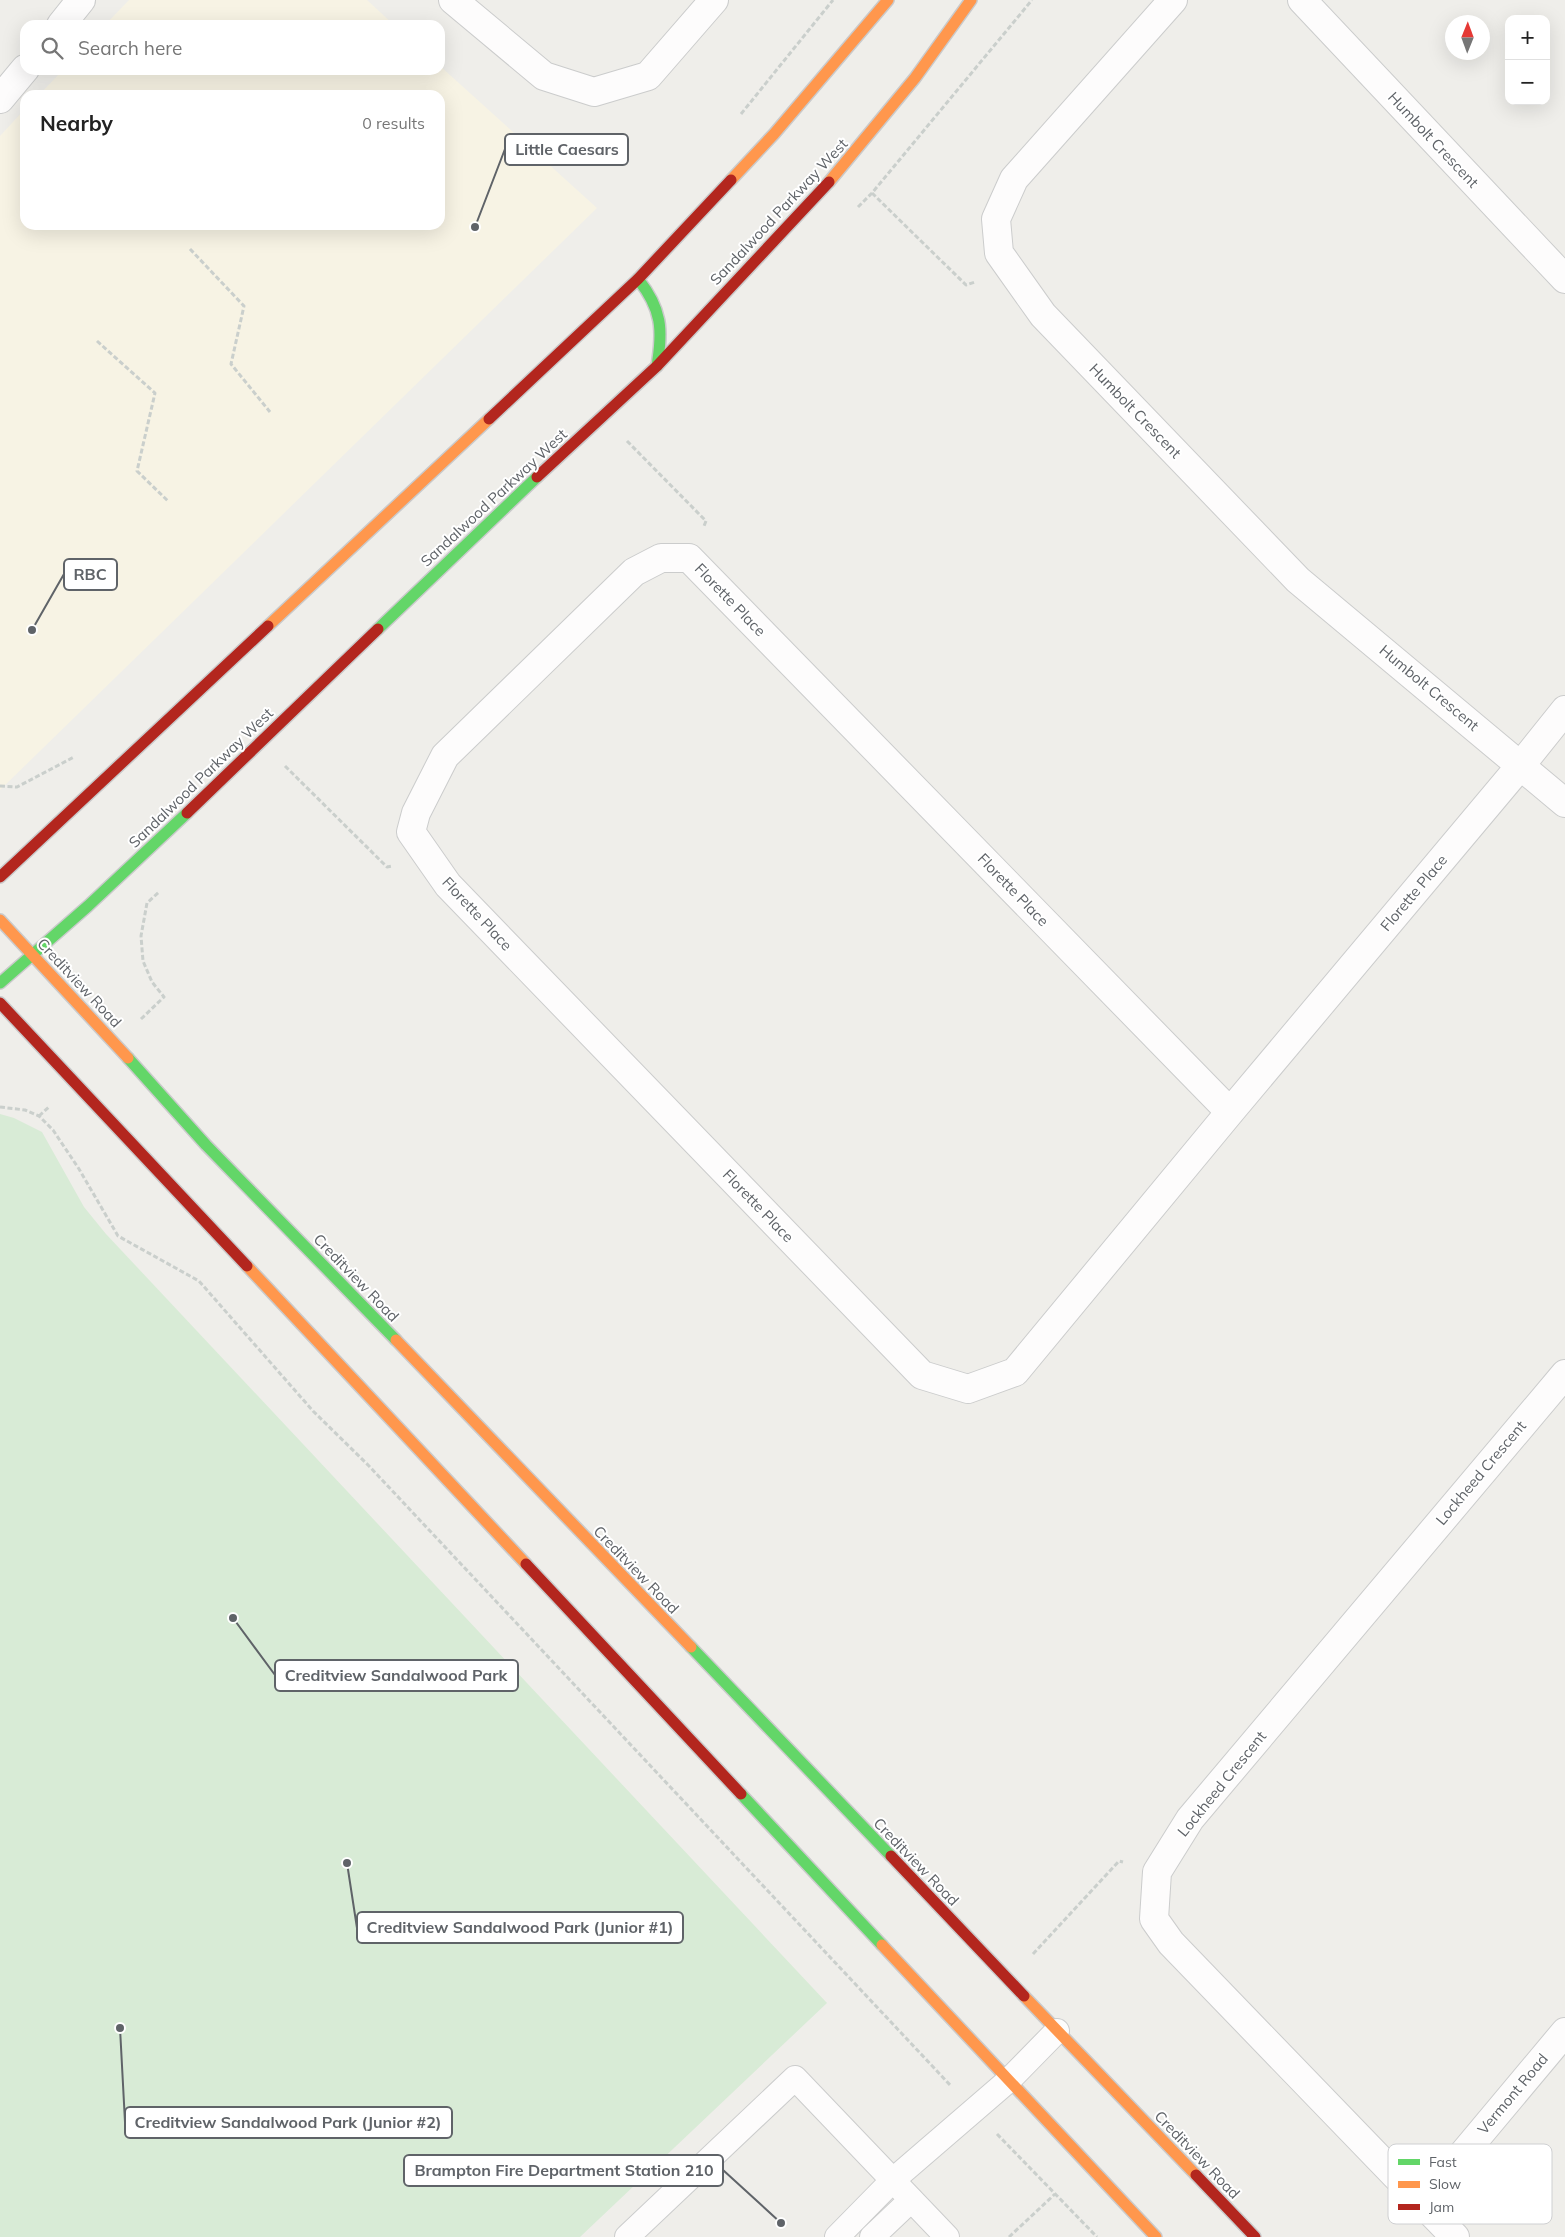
<!DOCTYPE html>
<meta charset="utf-8">
<style>
:root{--surface:#fff;--page:#f2f2f2;--text:#222;--muted:#767676;--line:#e0e0e0}
body{margin:0;font-family:Mulish,sans-serif;background:var(--page);color:var(--text)}
.controls{position:absolute;right:15px;top:15px;display:grid;overflow:hidden;border-radius:10px;box-shadow:0 5px 20px #0002}
.controls button{width:45px;height:45px;display:grid;place-items:center;padding:0;border:0;border-bottom:1px solid var(--line);background:var(--surface);color:var(--text);font:25px sans-serif}
.compass{position:absolute;left:1445px;top:15px;width:45px;height:45px;border-radius:50%;background:var(--surface);box-shadow:0 5px 20px #0002;rotate:1deg}
.list{margin:0;padding:0;list-style:none}
h2{display:flex;justify-content:space-between;align-items:center;height:65px;margin:0;padding:0 20px;font-size:21px}
h2 small{font-size:16px;font-weight:400;color:var(--muted)}
.icon{flex:none;width:28px;height:28px;fill:none;stroke:currentColor;stroke-width:2;stroke-linecap:round;stroke-linejoin:round}
.map{position:relative;flex:none;width:1565px;height:2237px;overflow:hidden}
.search{position:absolute;background:var(--surface);box-shadow:0 5px 20px #0002;left:20px;top:20px;width:425px;height:55px;display:flex;align-items:center;gap:12px;box-sizing:border-box;padding:0 18px;border-radius:15px;color:var(--muted);font-size:19px}
.panel{position:absolute;background:var(--surface);box-shadow:0 5px 20px #0002;left:20px;top:90px;width:425px;height:140px;border-radius:15px}
.map>svg:first-child{display:block}
</style>
<div class="map">
<svg width="1565" height="2237" viewBox="0 0 1565 2237">
<rect width="100%" height="100%" fill="#efeeea"/>
<g fill="#f7f3e4">
<polygon points="129,0 367,0 394,25 105,25"/>
<polygon points="440,66 597,208 0,790 0,136 25,109 25,225 440,225 440,95 39,95 63,70 440,70"/>
</g>
<polygon fill="#d8ebd6" points="0,1114 14,1118 42,1132 84,1207 106,1234 827,2003 580,2237 0,2237"/>
<g fill="none" stroke-linecap="round" stroke-linejoin="round">
<g stroke="#cbcccc" stroke-width="26">
<g id="lane">
<polyline points="627,2237 795,2078 947,2237"/>
<polyline points="837,2237 893,2180 1009,2080 1057,2031"/>
<polyline points="872,2237 911,2200"/>
</g>
</g>
<g stroke="#cbcccc" stroke-width="30">
<g id="street">
<polyline points="453,0 544,76 594,92 648,76 714,0"/>
<polyline points="1173,0 1014,179 996,219 999,253 1043,315 1298,580 1565,803"/>
<polyline points="1302,0 1565,279"/>
<polyline points="61,25 81,0"/>
<polyline points="0,99 25,69"/>
<polyline points="1230,1112 689,558 661,558 634,572 445,756 416,813 411,832 448,885 922,1375 968,1389 1015,1372 1230,1112 1521,765 1565,710"/>
<polyline points="1422,2203 1565,2032"/>
<polyline points="1455,2237 1171,1943 1154,1919 1157,1872 1190,1819 1565,1374"/>
</g>
</g>
<g stroke="#cacacb" stroke-width="14">
<g id="fast">
<path d="M638 279C662 309 663 330 657 366"/>
<polyline points="378,629 537,477"/>
<polyline points="0,983 88,906 187,813"/>
<polyline points="128,1058 206,1145 396,1340"/>
<polyline points="691,1647 891,1856"/>
<polyline points="741,1794 882,1945"/>
</g>
</g>
<g stroke="#cacacb" stroke-width="14">
<g id="slow">
<polyline points="731,180 774,134 888,0"/>
<polyline points="829,182 915,78 971,0"/>
<polyline points="268,626 489,419"/>
<polyline points="0,920 128,1058"/>
<polyline points="247,1266 526,1564"/>
<polyline points="396,1340 691,1647"/>
<polyline points="882,1945 1156,2237"/>
<polyline points="1024,1996 1196,2175"/>
</g>
</g>
<g stroke="#cacacb" stroke-width="14">
<g id="jam">
<polyline points="489,419 638,279 731,180"/>
<polyline points="537,477 657,366 829,182"/>
<polyline points="187,813 378,629"/>
<polyline points="0,877 268,626"/>
<polyline points="0,1003 247,1266"/>
<polyline points="526,1564 741,1794"/>
<polyline points="891,1856 1024,1996"/>
<polyline points="1196,2175 1255,2237"/>
</g>
</g>
<g stroke="#cacfcc" stroke-width="3" stroke-dasharray="5 2.5" stroke-linecap="butt">
<polyline points="741,114 833,0"/>
<polyline points="872,193 966,285 975,282"/>
<polyline points="858,207 872,193 1032,0"/>
<polyline points="190,249 244,306 231,364 270,412"/>
<polyline points="97,341 155,393 137,471 169,502"/>
<polyline points="627,441 706,521 704,526"/>
<polyline points="285,766 387,867 393,866"/>
<polyline points="0,786 17,787 74,757"/>
<polyline points="141,1019 164,997 152,982 143,961 141,936 147,903 159,892"/>
<polyline points="0,1107 25,1110 39,1116 53,1130 79,1169 118,1236 199,1281 313,1411 369,1466 951,2086"/>
<polyline points="39,1116 50,1106"/>
<polyline points="1033,1954 1119,1861 1123,1862"/>
<polyline points="997,2134 1097,2237"/>
<polyline points="1009,2237 1055,2194"/>
</g>
<use href="#lane" stroke="#fdfcfc" stroke-width="24"/>
<use href="#street" stroke="#fdfcfc" stroke-width="28"/>
<use href="#fast" stroke="#63d668" stroke-width="11"/>
<use href="#slow" stroke="#ff974d" stroke-width="11"/>
<use href="#jam" stroke="#b3261e" stroke-width="11"/>
</g>
<g text-anchor="middle" stroke-width="4" stroke-linejoin="round" paint-order="stroke">
<g font-size="15" fill="#5f6368" stroke="#fff">
<text transform="translate(1433 140) rotate(47)" y="5">Humbolt Crescent</text>
<text transform="translate(779 212) rotate(-47)" y="5">Sandalwood Parkway West</text>
<text transform="translate(1135 411) rotate(46)" y="5">Humbolt Crescent</text>
<text transform="translate(494 498) rotate(-43)" y="5">Sandalwood Parkway West</text>
<text transform="translate(730 600) rotate(46)" y="5">Florette Place</text>
<text transform="translate(1429 688) rotate(40)" y="5">Humbolt Crescent</text>
<text transform="translate(201 778) rotate(-44)" y="5">Sandalwood Parkway West</text>
<text transform="translate(1013 890) rotate(46)" y="5">Florette Place</text>
<text transform="translate(1414 893) rotate(-50)" y="5">Florette Place</text>
<text transform="translate(477 914) rotate(47)" y="5">Florette Place</text>
<text transform="translate(79 983) rotate(47)" y="5">Creditview Road</text>
<text transform="translate(758 1206) rotate(46)" y="5">Florette Place</text>
<text transform="translate(356 1278) rotate(46)" y="5">Creditview Road</text>
<text transform="translate(1481 1473) rotate(-50)" y="5">Lockheed Crescent</text>
<text transform="translate(636 1570) rotate(46)" y="5">Creditview Road</text>
<text transform="translate(1222 1784) rotate(-51)" y="5">Lockheed Crescent</text>
<text transform="translate(916 1862) rotate(46)" y="5">Creditview Road</text>
<text transform="translate(1513 2094) rotate(-50)" y="5">Vermont Road</text>
<text transform="translate(1197 2155) rotate(46)" y="5">Creditview Road</text>
</g>
</g>
<rect x="1388" y="2144" width="164" height="80" rx="8" fill="#fff" stroke="#cfd0d2" stroke-width="1"/>
<rect x="1398" y="2159" width="22" height="6" fill="#63d668"/>
<rect x="1398" y="2181" width="22" height="7" fill="#ff974d"/>
<rect x="1398" y="2204" width="22" height="6" fill="#b3261e"/>
<g font-size="14" fill="#5f6368">
<text x="1429" y="2167">Fast</text>
<text x="1429" y="2189">Slow</text>
<text x="1429" y="2212">Jam</text>
</g>
<path fill="none" stroke="#5f6368" stroke-width="2" d="M475 227L505 149M32 630L64 574M233 1618L275 1675M347 1863L357 1928M120 2028L125 2122M781 2223L723 2170"/>
<g fill="#5f6368" stroke="#fff" stroke-width="2">
<circle cx="475" cy="227" r="5"/>
<circle cx="32" cy="630" r="5"/>
<circle cx="233" cy="1618" r="5"/>
<circle cx="347" cy="1863" r="5"/>
<circle cx="120" cy="2028" r="5"/>
<circle cx="781" cy="2223" r="5"/>
</g>
<g fill="#fff" stroke="#5f6368" stroke-width="2">
<rect x="505" y="134" width="123" height="31" rx="5"/>
<rect x="64" y="559" width="53" height="31" rx="5"/>
<rect x="275" y="1660" width="243" height="31" rx="5"/>
<rect x="357" y="1912" width="326" height="31" rx="5"/>
<rect x="125" y="2107" width="327" height="31" rx="5"/>
<rect x="404" y="2155" width="319" height="31" rx="5"/>
</g>
<g font-size="16" text-anchor="middle" font-weight="bold" fill="#5f6368">
<text x="567" y="155">Little Caesars</text>
<text x="90" y="580">RBC</text>
<text x="396" y="1681">Creditview Sandalwood Park</text>
<text x="520" y="1933">Creditview Sandalwood Park (Junior #1)</text>
<text x="288" y="2128">Creditview Sandalwood Park (Junior #2)</text>
<text x="564" y="2176">Brampton Fire Department Station 210</text>
</g>
</svg>
<div class="controls">
<button>+</button>
<button>−</button>
</div>
<svg class="compass" viewBox="-18 -18 36 36"><path d="M0-13l5 13h-10z" fill="#e53935"/><path d="M0 13l5-13h-10z" fill="#767676"/></svg>
<div class="search"><svg class="icon" aria-label="search" viewBox="0 0 24 24"><circle cx="10" cy="10" r="6"/><path d="M15 15l6 6"/></svg>Search here</div>
<section class="panel">
<h2>Nearby<small>0 results</small></h2>
<ul class="list">
</ul>
</section>
</div>
